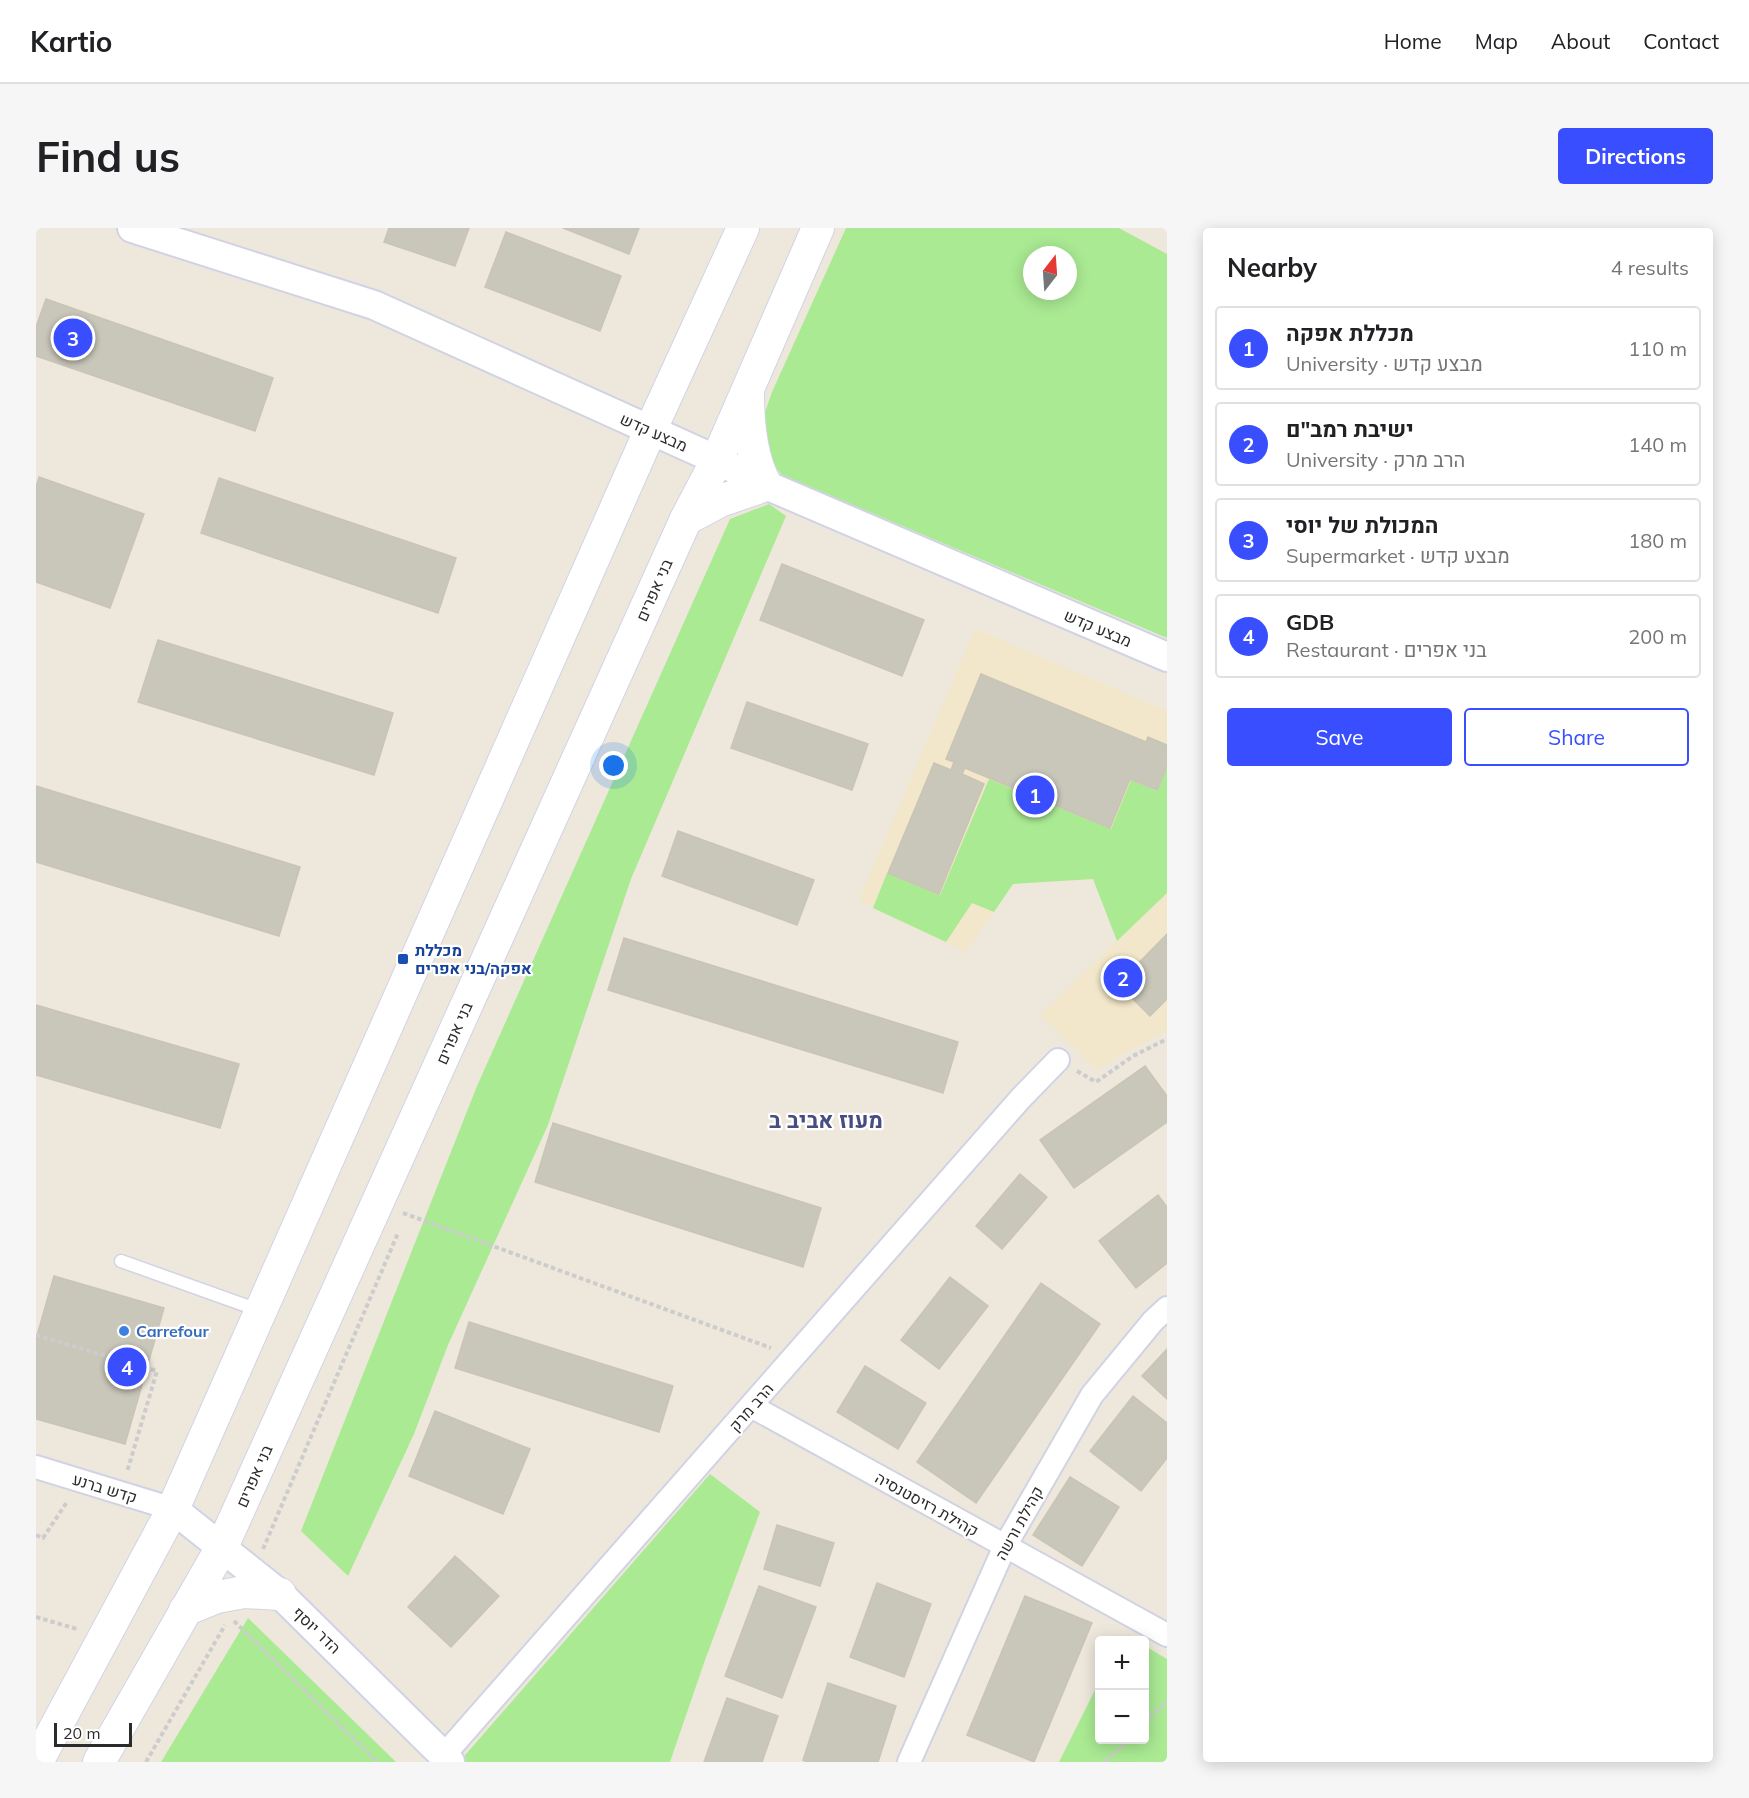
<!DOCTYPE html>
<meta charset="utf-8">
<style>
:root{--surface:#fff;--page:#f6f6f6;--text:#202124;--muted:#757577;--line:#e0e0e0;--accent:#384eff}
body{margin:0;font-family:Mulish,Heebo,sans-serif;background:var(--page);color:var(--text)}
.controls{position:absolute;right:18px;bottom:18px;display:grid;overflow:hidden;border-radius:6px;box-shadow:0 3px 15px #0003}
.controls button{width:54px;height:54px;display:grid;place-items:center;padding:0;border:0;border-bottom:2px solid var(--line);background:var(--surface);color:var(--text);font:30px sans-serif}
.compass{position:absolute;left:987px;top:18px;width:54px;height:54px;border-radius:50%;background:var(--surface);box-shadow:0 3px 15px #0003;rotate:17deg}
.scale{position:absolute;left:18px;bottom:15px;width:78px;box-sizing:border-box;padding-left:6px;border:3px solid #2b2b2b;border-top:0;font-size:16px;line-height:21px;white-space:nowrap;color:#2b2b2b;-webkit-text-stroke:4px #fff;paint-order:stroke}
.you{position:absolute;left:578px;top:538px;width:21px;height:21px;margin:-15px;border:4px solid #fff;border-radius:50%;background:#1a73e8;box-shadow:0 0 0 9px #1a73e833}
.badge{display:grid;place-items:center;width:39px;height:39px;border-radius:50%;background:var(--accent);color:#fff;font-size:20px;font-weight:700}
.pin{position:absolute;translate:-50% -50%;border:3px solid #fff;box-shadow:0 2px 6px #0006}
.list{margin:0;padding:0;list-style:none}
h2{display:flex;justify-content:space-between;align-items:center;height:78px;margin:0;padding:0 24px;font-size:26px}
h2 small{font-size:20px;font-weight:400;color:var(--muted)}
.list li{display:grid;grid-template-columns:39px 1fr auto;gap:18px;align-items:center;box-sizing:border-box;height:84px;margin:0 12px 12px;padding:0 12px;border:2px solid var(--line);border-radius:6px}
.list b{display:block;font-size:22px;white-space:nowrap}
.list p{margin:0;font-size:20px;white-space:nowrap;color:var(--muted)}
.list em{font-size:20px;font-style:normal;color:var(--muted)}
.actions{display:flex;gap:12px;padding:18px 24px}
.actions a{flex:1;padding:14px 0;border:2px solid var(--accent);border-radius:6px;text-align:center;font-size:21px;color:var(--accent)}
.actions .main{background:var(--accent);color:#fff}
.map{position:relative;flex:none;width:1131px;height:1534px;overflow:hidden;border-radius:6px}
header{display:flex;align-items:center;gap:36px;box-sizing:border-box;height:84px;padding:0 30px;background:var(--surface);border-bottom:2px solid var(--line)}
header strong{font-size:28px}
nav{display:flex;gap:33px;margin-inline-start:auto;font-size:21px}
.intro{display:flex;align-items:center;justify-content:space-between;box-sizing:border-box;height:144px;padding:0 36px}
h1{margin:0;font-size:42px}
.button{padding:15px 27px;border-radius:6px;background:var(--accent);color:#fff;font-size:21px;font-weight:700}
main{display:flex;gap:36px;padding:0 36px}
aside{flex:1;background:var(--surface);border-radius:6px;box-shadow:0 3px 15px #0003}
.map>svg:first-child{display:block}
</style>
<header>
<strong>Kartio</strong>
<nav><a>Home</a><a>Map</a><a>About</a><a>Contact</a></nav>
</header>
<div class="intro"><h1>Find us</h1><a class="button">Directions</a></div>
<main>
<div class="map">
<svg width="1131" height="1534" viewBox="0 0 1131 1534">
<rect width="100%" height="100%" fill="#eee8dc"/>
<polygon fill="#f2e7ca" points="939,401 1131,483 1131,803 1086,826 1061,843 1004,787 1081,713 1057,651 977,656 930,724 837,680 823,672"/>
<g fill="#aaea93" fill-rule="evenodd">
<path d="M810 0H1083L1131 26V410L746 247 718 216 736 164ZM996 27H1032V63H996Z"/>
<polygon points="733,276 750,288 595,651 512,897 412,1117 378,1206 312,1348 265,1303 441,858 694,291"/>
<polygon points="1131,539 1131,665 1081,713 1057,651 977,656 958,684 936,675 910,714 837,680 851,645 904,667 953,551 1075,601 1095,552 1121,563"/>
<polygon points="674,1246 724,1284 668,1435 634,1534 425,1534 424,1533"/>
<polygon points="212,1390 360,1534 125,1534"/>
<polygon points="1109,1418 1131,1431 1131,1534 1023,1534 1063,1454 1064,1512 1108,1512"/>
</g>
<g fill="#c9c6ba" stroke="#cac4b5" stroke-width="1.5">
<polygon points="353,0 433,0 419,38 348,14"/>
<polygon points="527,0 603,0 593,26"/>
<polygon points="470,4 585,48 564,103 449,59"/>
<polygon points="10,71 237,150 219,203 0,128 0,99"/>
<polygon points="3,249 108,286 74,380 0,354 0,259"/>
<polygon points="183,250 420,330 402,385 165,305"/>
<polygon points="746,336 888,392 866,448 724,392"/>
<polygon points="122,412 357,485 338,547 102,474"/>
<polygon points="945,446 1110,514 1112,509 1131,517 1131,538 1121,562 1094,551 1074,600 929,540 926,546 948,556 903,666 852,645 898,535 915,542 918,534 910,531"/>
<polygon points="711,474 832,516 816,562 695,520"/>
<polygon points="0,558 264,639 243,708 0,634"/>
<polygon points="642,603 778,652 761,697 626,648"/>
<polygon points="1131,706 1131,771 1114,788 1082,756"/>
<polygon points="588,710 922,814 907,865 572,762"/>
<polygon points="0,777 203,836 184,900 0,847"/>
<polygon points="1109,838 1131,868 1131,894 1038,960 1004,912"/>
<polygon points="517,895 785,980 767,1039 499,954"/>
<polygon points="984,946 1011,969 966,1021 940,998"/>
<polygon points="1122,967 1131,979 1131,1035 1100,1060 1063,1013"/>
<polygon points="18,1048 128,1080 89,1216 0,1191 0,1111"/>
<polygon points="914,1049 952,1078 903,1141 865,1112"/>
<polygon points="1005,1055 1064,1096 940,1275 881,1234"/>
<polygon points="433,1094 637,1158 623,1204 419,1140"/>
<polygon points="1131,1121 1131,1171 1106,1148"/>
<polygon points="829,1138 890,1175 862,1221 801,1184"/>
<polygon points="1097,1168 1131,1195 1131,1230 1105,1263 1054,1223"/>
<polygon points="399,1183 494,1221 467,1286 373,1248"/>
<polygon points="1034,1249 1083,1279 1046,1338 997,1307"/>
<polygon points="741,1297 798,1315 784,1358 728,1341"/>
<polygon points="419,1328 463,1368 415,1419 372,1379"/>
<polygon points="841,1355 895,1376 868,1449 814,1429"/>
<polygon points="723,1358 780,1379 746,1470 689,1448"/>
<polygon points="989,1368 1056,1395 998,1534 931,1507"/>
<polygon points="792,1455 860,1478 842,1534 771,1534 767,1532"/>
<polygon points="691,1470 742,1488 726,1534 668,1534"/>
</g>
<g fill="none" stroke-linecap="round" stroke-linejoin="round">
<g stroke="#d1d3e5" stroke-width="15">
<polyline id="service" points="85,1033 225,1083"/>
</g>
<g stroke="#d1d3e5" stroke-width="26">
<g id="minor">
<polyline points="715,1178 1131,1407"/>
<polyline points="0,1239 137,1281"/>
<polyline points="408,1527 985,870 1022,832"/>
<polyline points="873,1534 969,1318 1056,1167 1117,1093 1131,1080"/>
</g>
</g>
<g stroke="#d1d3e5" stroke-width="32">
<g id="tertiary">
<polyline points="96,0 338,77 681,232 730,257 1131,429"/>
<polyline points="137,1281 244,1366 414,1534"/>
</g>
</g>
<g stroke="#d1d3e5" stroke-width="34">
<g id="secondary">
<path d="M650 291 684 273 730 257C715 231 712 194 712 165"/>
<polyline points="149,1382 181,1369 208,1364 244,1366"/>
<polyline points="1,1534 137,1281 614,203 707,0"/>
<polyline points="63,1534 186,1319 650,291 681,232 782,0"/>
</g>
</g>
<g stroke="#ccc" stroke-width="4" stroke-dasharray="4.5 3" stroke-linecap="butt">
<polyline points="1041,843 1060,854 1097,828 1131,811"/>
<polyline points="367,985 735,1120"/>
<polyline points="0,1107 121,1143 91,1244"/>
<polyline points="0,1307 7,1310 31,1274"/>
<polyline points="227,1321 362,1005"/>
<polyline points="0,1389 41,1401"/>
<polyline points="198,1393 341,1534"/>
<polyline points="1108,1495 1131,1473"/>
<polyline points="110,1534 189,1397"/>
<polyline points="1068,1534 1092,1512"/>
</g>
<use href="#service" stroke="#fff" stroke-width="12"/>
<use href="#minor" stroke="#fff" stroke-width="22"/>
<use href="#tertiary" stroke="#fff" stroke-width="28"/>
<use href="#secondary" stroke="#fff" stroke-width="32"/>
</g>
<rect fill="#1a4fb4" stroke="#fff" stroke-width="2" x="361" y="725" width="12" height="12" rx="3"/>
<circle fill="#3f7fe0" stroke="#fff" stroke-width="2" cx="88" cy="1103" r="6"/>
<g text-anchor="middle" stroke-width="4.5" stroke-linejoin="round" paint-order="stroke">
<g font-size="16" fill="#2b2b2b" stroke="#fff">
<text transform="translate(618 204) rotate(24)" y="6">מבצע קדש</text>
<text transform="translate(618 362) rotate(-66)" y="6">בני אפרים</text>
<text transform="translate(1062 400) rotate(23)" y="6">מבצע קדש</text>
<text transform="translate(418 805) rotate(-66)" y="6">בני אפרים</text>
<text transform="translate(715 1179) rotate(-49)" y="6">הרב מרק</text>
<text transform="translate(218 1248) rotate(-66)" y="6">בני אפרים</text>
<text transform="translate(69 1260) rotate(17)" y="6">קדש ברנע</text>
<text transform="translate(891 1276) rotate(29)" y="6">קהילת רזיסטנסיה</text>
<text transform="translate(983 1295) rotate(-61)" y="6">קהילת ורשה</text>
<text transform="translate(281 1402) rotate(44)" y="6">הדר יוסף</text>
</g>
<g font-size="16" font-weight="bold" fill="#164399" stroke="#fff" text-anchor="start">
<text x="379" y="728">מכללת<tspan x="379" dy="18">אפקה/בני אפרים</tspan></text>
</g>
<g font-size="16" font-weight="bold" fill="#366cbe" stroke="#fff" text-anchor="start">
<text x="100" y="1109">Carrefour</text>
</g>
<g font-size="22" font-weight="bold" fill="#464d81" stroke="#fff">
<text x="790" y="900">מעוז אביב ב</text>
</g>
</g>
</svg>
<div class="controls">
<button>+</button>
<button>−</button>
</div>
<svg class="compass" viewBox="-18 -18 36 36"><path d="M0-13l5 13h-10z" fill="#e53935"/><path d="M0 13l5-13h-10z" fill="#757577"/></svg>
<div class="scale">20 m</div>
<div class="you"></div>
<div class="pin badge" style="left:999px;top:567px">1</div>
<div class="pin badge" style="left:1087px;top:750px">2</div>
<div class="pin badge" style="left:37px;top:110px">3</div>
<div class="pin badge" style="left:91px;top:1139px">4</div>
</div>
<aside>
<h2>Nearby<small>4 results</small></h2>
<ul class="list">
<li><span class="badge">1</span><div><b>מכללת אפקה</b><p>University · מבצע קדש</p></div><em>110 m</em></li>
<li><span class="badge">2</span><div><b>ישיבת רמב&quot;ם</b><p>University · הרב מרק</p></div><em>140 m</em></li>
<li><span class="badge">3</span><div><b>המכולת של יוסי</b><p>Supermarket · מבצע קדש</p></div><em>180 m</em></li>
<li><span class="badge">4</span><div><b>GDB</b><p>Restaurant · בני אפרים</p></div><em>200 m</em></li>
</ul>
<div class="actions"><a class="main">Save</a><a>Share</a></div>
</aside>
</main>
